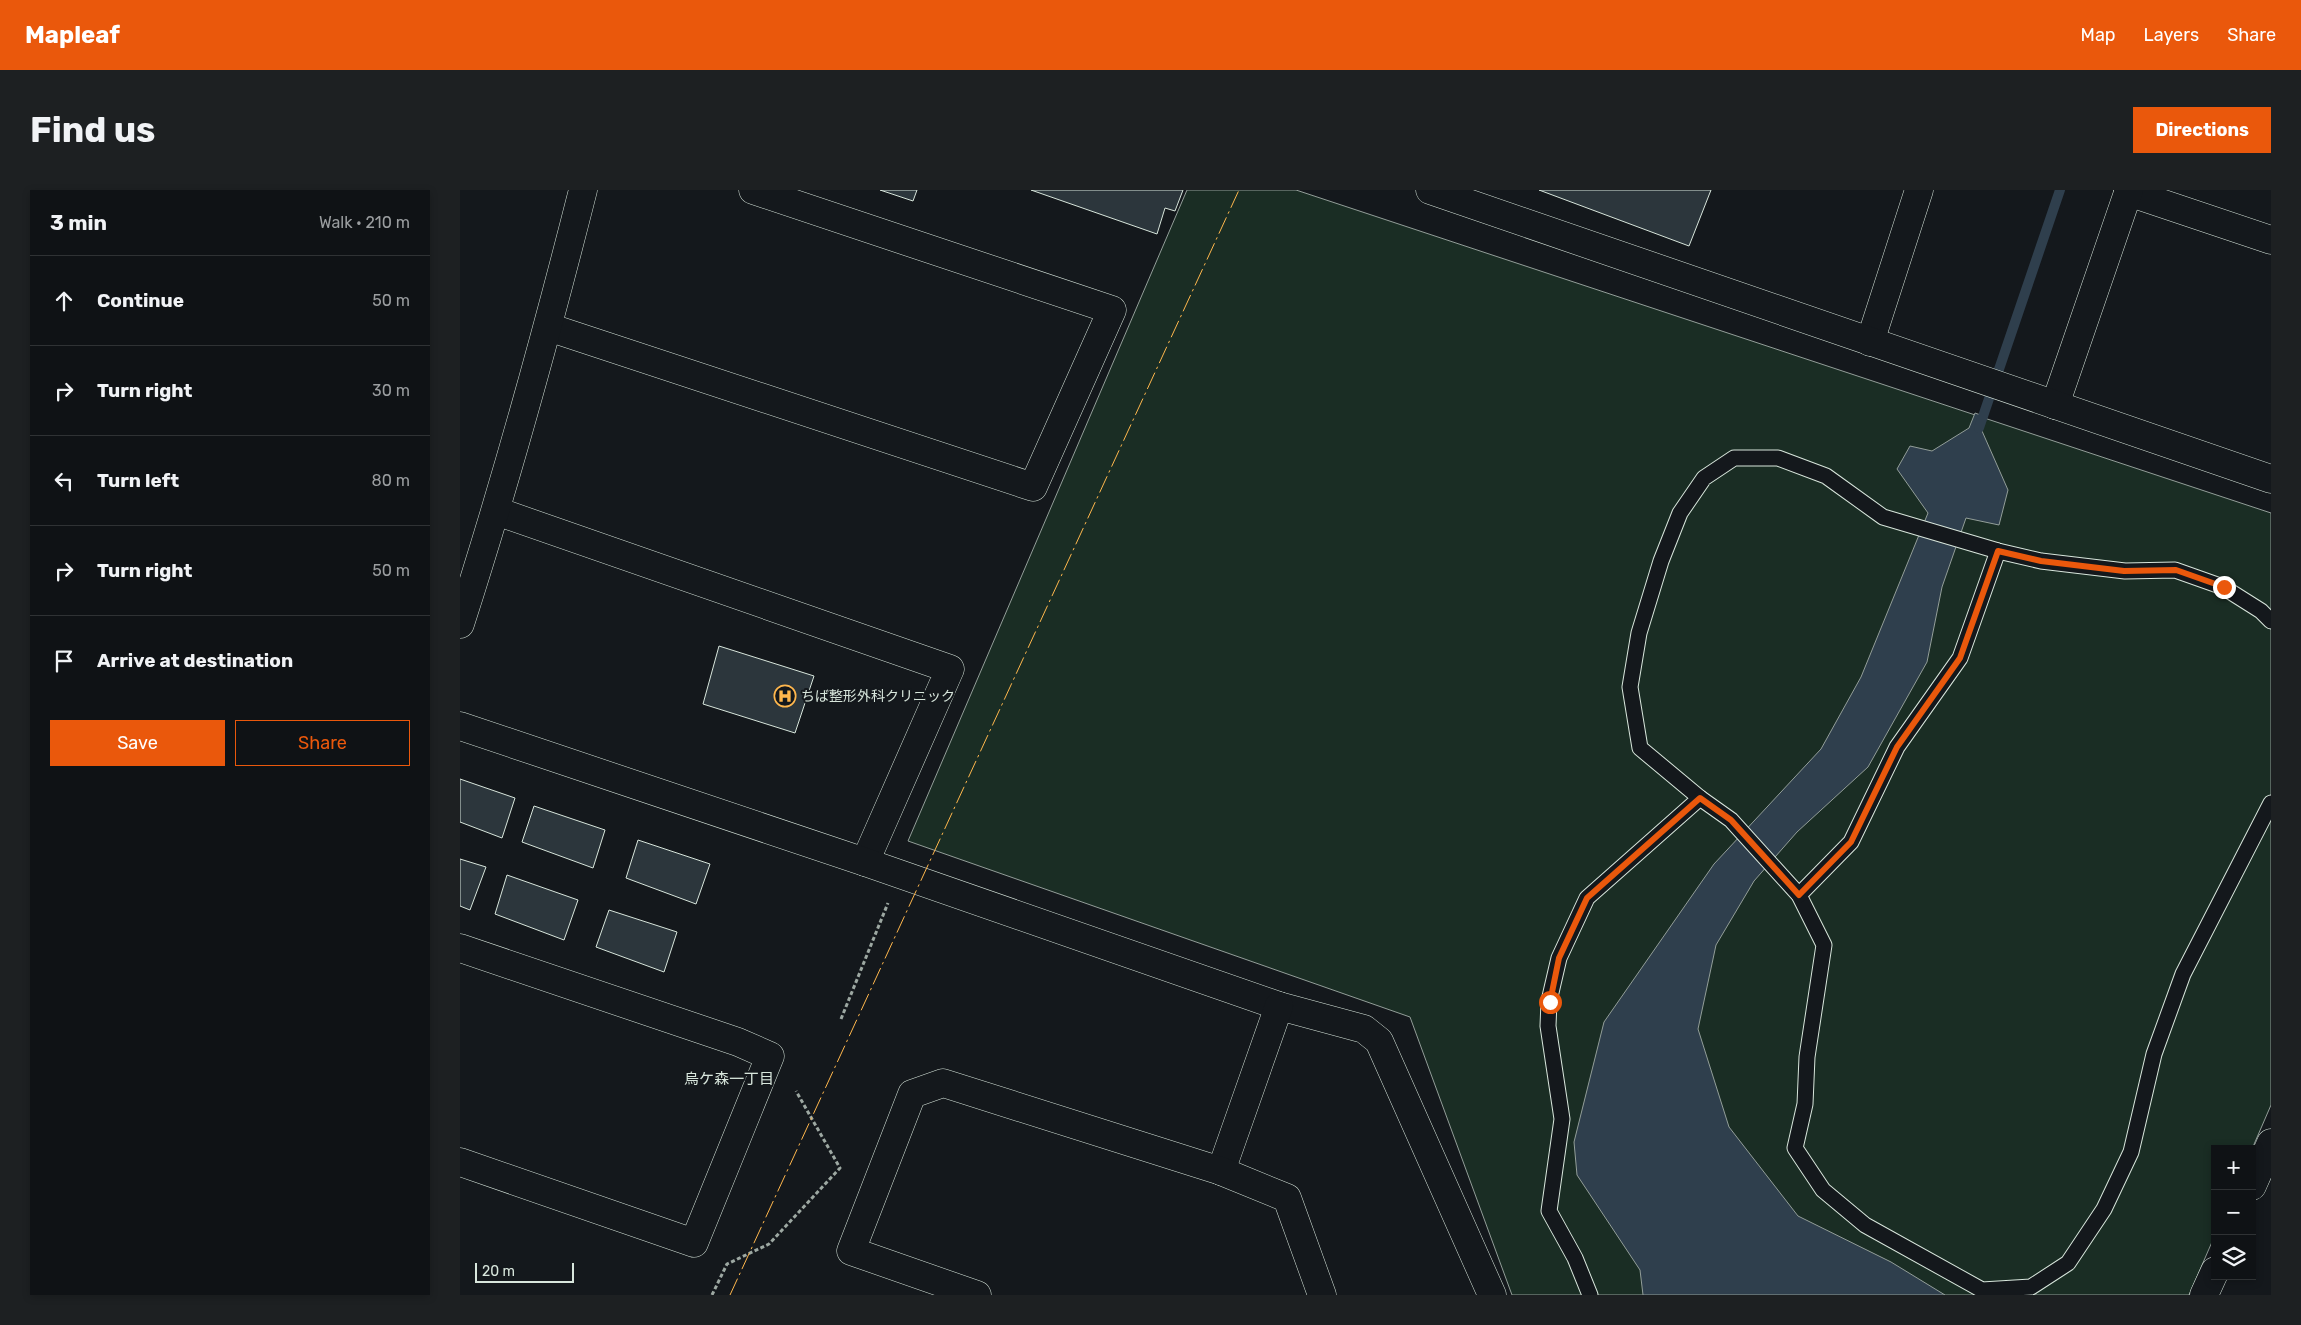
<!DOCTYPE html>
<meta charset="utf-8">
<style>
:root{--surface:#0f1215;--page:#1d2022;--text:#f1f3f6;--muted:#9b9ea0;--line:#2f3234;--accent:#ea580c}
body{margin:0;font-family:Rubik,"Noto Sans JP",sans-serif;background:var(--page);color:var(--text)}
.controls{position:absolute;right:15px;bottom:15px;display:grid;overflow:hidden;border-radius:0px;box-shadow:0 2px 8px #0003}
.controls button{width:45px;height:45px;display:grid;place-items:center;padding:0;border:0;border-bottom:1px solid var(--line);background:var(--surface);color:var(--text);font:25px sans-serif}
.scale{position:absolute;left:15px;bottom:12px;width:99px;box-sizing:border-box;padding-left:5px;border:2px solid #d8e6dc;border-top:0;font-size:14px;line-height:18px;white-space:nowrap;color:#d8e6dc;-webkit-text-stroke:4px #14181c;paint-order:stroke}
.stop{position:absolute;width:15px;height:15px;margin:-11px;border:4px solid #ea580c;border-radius:50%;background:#fff}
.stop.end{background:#ea580c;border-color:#fff;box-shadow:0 1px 5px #0008}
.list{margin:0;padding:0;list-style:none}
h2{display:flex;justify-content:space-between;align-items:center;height:65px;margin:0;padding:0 20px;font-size:21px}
h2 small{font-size:16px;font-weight:400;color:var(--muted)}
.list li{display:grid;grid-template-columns:32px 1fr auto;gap:15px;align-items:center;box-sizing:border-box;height:90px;padding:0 20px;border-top:1px solid var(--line)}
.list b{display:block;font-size:19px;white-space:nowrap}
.list em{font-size:16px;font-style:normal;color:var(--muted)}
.actions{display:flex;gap:10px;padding:15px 20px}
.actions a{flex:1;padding:11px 0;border:1px solid var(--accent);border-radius:0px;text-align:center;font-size:18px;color:var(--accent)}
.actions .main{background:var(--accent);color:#fff}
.icon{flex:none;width:28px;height:28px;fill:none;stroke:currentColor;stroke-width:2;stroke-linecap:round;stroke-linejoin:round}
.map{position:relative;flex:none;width:1811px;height:1105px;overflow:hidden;border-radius:0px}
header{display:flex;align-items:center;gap:30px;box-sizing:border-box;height:70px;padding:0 25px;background:var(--accent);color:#fff}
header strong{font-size:24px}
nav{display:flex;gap:28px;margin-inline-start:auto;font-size:18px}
.intro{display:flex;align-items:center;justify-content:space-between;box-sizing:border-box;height:120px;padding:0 30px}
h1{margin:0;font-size:35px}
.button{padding:12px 22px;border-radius:0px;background:var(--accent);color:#fff;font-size:18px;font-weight:700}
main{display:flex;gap:30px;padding:0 30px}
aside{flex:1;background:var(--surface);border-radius:0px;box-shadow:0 2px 8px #0003}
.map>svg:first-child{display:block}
</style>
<header>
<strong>Mapleaf</strong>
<nav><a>Map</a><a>Layers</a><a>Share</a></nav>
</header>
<div class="intro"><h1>Find us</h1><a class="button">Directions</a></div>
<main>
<aside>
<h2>3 min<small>Walk · 210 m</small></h2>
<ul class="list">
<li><svg class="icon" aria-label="ahead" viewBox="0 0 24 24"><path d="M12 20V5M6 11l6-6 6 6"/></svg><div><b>Continue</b></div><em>50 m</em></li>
<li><svg class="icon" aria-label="right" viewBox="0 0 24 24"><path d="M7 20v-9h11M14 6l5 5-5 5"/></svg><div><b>Turn right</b></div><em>30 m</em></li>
<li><svg class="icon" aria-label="left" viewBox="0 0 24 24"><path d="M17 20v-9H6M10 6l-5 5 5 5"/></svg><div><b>Turn left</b></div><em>80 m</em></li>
<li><svg class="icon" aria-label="right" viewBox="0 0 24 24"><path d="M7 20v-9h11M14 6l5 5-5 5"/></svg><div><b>Turn right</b></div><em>50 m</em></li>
<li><svg class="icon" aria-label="arrive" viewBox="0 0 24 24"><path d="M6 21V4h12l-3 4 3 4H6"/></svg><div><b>Arrive at destination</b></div></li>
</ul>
<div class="actions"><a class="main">Save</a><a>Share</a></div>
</aside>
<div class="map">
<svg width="1811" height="1105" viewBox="0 0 1811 1105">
<rect width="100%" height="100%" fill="#14181c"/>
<polygon fill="#1a2d24" stroke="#939e99" points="727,0 836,0 1811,323 1811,915 1792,959 1755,959 1755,1045 1729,1105 1052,1105 950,827 448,651"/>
<polygon fill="#2f3f4d" stroke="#939e99" points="1515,223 1526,227 1522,241 1548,300 1539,335 1506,328 1482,397 1467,472 1408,577 1337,642 1294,691 1256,755 1238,839 1269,937 1338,1026 1431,1072 1485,1105 1183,1105 1180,1080 1117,985 1114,952 1144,832 1254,674 1361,559 1401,487 1468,323 1437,279 1450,256 1472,261 1509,238"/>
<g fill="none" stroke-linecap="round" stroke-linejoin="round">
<polyline stroke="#2f3f4d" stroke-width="10" points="1519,238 1600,0"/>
</g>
<g fill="#2c363c" stroke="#d8e6dc">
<polygon points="420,0 457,0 453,11"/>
<polygon points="571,0 723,0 715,21 705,18 697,44"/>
<polygon points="1079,0 1251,0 1229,56"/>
<polygon points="259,456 354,486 335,543 243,514"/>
<polygon points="0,589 55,608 42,648 0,632"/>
<polygon points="74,616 145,640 133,678 62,652"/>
<polygon points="178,650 250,674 236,714 166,688"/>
<polygon points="0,669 26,677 10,720 0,716"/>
<polygon points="47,685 118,710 104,750 35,724"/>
<polygon points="149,720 217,742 204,782 136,757"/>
</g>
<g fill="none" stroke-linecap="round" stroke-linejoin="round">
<g stroke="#d8e6dc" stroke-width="17">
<g id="lane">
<polyline points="1811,431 1801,421 1763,397 1715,380 1665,381 1581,371 1538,361 1423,327 1366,286 1318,268 1274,268 1244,288 1220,323 1201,371 1179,443 1170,497 1180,558 1240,608 1271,630 1339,705 1364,755 1347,867 1345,914 1335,958 1363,1000 1405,1035 1522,1100 1571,1097 1608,1073 1644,1019 1671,962 1694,864 1723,784 1811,613"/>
<polyline points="1339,705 1391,652 1437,557 1500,468 1538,361"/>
<polyline points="1130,1105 1115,1068 1089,1021 1102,929 1088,836 1089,811 1099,768 1127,708 1240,608"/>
</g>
</g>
<g stroke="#d8e6dc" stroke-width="29">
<g id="street">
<polyline points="1668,2 1811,50"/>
<polyline points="88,137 573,297 652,120 293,0"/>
<polyline points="1410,152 1459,0"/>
<polyline points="1595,215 1669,0"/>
<polyline points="36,321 490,479 405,672"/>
<path d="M0 434C46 291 86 146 123 0"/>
<polyline points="0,536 405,672 819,816 904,839 919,851 1032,1105"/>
<polyline points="0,758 278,852 310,866 234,1053 0,972"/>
<polyline points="761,981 819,816"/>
<polyline points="1792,996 1811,953"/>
<polyline points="517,1105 391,1061 452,904 483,893 761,981 827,1008 862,1105"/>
<polyline points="1744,1105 1755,1081"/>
</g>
</g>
<g stroke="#d8e6dc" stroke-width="29">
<polyline id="secondary" points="970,0 1811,289"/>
</g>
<g stroke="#9da8a2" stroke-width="3" stroke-dasharray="4 2.5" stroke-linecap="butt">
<polyline points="381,829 428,713"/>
<polyline points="252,1105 267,1074 309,1054 380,978 336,901"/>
</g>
<use href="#lane" stroke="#14181c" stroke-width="15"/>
<use href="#street" stroke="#14181c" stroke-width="28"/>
<use href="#secondary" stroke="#14181c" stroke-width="28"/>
<polyline stroke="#ffb74d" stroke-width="1" stroke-dasharray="18 4 2.5 4" stroke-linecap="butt" points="270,1105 779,0"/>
</g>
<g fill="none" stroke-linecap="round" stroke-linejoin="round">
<polyline stroke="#ea580c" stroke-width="6" points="1090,812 1099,768 1127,708 1240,608 1271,630 1339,705 1391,652 1437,557 1500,468 1538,361 1581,371 1664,381 1716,380 1764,397"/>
</g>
<defs>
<g id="hospital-ring" transform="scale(1.125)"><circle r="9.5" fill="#14181c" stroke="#ffb74d" stroke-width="1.5"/><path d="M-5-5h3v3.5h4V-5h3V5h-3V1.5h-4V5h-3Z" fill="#ffb74d"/></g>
</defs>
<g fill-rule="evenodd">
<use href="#hospital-ring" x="325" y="506"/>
</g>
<g text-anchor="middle" stroke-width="4" stroke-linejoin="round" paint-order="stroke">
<g font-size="14" fill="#d8e6dc" stroke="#14181c" text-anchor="start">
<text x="341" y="511">ちば整形外科クリニック</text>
</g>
<g font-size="15" fill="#d8e6dc" stroke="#14181c">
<text x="269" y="894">烏ケ森一丁目</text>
</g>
</g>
</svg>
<div class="controls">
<button>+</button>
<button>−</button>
<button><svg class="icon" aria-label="layers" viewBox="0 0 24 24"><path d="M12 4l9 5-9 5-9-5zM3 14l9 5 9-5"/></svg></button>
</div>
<div class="scale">20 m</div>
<div class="stop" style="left:1090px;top:812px"></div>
<div class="stop end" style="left:1764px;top:397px"></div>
</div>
</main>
